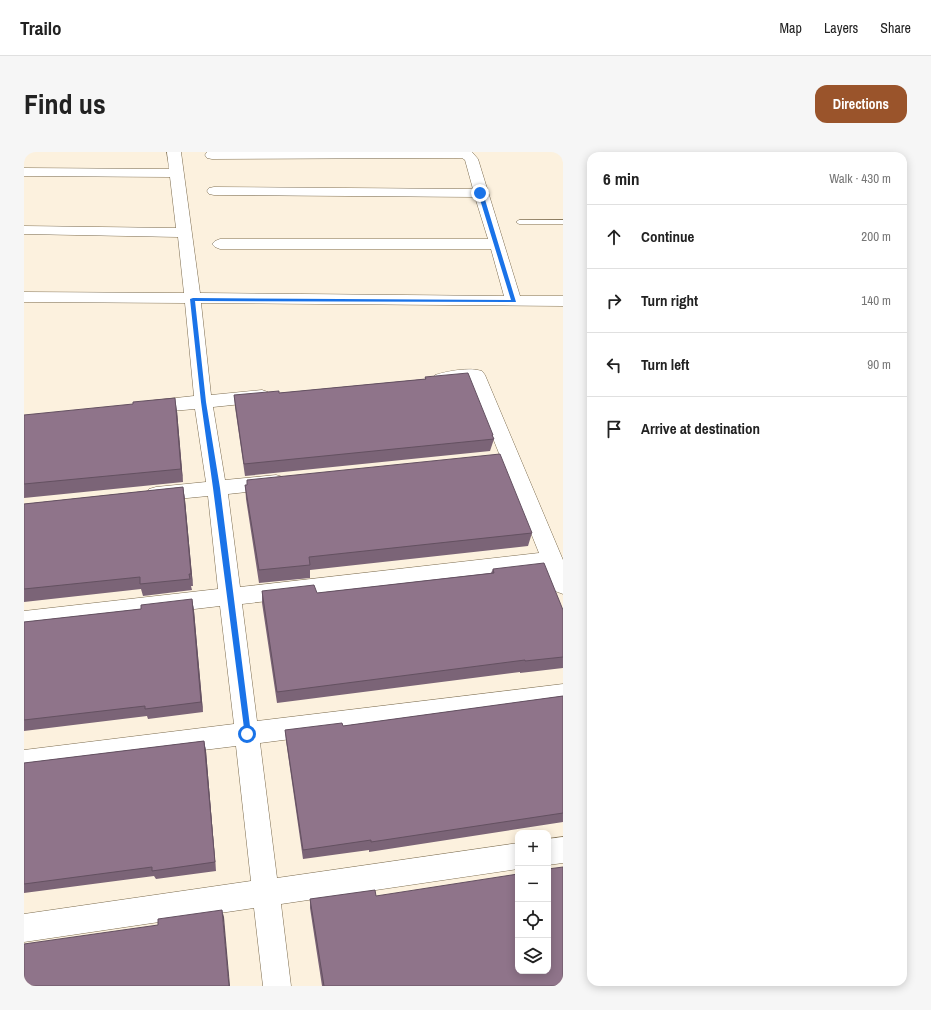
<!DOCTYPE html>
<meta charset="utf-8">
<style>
:root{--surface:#fff;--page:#f6f6f6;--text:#222;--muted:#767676;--line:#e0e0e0;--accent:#9a542b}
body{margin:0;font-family:"Archivo Narrow",sans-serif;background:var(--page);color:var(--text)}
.controls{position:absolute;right:12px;bottom:12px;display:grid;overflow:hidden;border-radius:8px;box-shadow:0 2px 10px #0003}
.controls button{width:36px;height:36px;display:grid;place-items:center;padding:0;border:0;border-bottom:1px solid var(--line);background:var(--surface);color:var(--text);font:20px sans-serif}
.stop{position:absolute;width:12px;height:12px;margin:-9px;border:3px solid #1a73e8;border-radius:50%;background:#fff}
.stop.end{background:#1a73e8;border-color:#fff;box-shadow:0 1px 4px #0008}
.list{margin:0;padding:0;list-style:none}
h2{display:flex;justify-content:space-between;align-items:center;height:52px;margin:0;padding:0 16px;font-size:17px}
h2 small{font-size:13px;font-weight:400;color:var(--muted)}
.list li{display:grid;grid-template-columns:26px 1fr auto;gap:12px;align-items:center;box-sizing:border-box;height:64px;padding:0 16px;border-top:1px solid var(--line)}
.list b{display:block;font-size:15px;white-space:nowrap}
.list em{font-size:13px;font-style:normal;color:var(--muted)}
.icon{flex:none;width:22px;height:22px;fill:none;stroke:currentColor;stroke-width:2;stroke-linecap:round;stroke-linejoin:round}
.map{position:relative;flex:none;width:539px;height:834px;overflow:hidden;border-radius:12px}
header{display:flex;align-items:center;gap:24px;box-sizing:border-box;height:56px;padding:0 20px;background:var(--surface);border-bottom:1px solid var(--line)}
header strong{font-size:19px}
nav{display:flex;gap:22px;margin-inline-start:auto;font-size:14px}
.intro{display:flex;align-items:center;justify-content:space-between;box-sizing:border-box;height:96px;padding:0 24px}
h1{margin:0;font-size:28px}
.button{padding:10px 18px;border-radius:12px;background:var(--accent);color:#fff;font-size:14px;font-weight:700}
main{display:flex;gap:24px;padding:0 24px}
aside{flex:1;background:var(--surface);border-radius:12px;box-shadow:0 2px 10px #0003}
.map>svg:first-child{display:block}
</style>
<header>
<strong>Trailo</strong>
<nav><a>Map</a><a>Layers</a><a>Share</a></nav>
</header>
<div class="intro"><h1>Find us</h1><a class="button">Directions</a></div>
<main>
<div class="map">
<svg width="539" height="834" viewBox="0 0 539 834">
<rect width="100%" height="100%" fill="#fcf1de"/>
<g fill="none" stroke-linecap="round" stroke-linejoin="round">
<g stroke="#7c6c4f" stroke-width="1">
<polygon id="service" points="539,68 539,72 495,72 492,70 495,68"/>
</g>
<g stroke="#7c6c4f" stroke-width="1">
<g id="minor">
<path d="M143 0H157L176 141 480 144 467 97H196L191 95 188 92 191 89 196 87H464L451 45 190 43 185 42 183 39 185 36 190 35 449 37 441 8 438 6 188 7 183 6 181 3 183 0H448L454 7 496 144H539V154L177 151 187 243 238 238 244 240 247 244 244 248 238 250 189 255 201 328 252 323 259 325 262 330 259 335 252 337 204 342 216 435 515 401 446 229 417 233 411 231 408 227 411 223C424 219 445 215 458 219L461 223 539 408V442L531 439 522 417 218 452 233 569 539 532V552L236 591 253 726 494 691V717L257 752 267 834H239L230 756 0 790V762L227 729 212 594 0 620V598L210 572 196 454 0 477V459L194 437 184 344 132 349 125 347 122 342 125 337 132 335 182 330 171 257 124 261 118 259 115 255 118 251 124 249 170 244 161 151 0 150V140L160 141 154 85 0 82V74L152 76 146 25 0 24V16L145 17Z"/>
<polygon points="539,685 539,711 524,713 524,687"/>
</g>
</g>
<use href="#service" fill="#fff" fill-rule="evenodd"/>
<use href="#minor" fill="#fff" fill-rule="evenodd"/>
</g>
<g fill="#7b6477">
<polygon points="401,225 469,283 469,285 470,287 466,299 221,324 211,255 210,243 255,241 401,227"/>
<polygon points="153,259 159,330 0,346 0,263"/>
<polygon points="223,328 508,381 504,394 286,418 286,426 235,431 222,347 221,333 223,333"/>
<polygon points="159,335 161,348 169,434 167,434 168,438 119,444 117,437 0,450 0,352"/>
<polygon points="469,417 539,458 539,516 496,521 496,520 253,551 238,451 238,439 293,441 467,421"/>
<polygon points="168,447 170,459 179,560 124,567 123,564 0,579 0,470 117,457"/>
<polygon points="539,544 539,670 345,700 345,698 279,707 262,589 261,578 319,574"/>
<polygon points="180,589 182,599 192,719 132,727 130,724 0,741 0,611"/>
<polygon points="352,744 539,834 298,834 286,756 286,747"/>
</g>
<g fill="#645161">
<polygon points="151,246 153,259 159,330 157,317"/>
<polygon points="159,335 161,348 169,434 167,422"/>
<polygon points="168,447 170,459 179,560 177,550"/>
<polygon points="180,589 182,599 192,719 191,710"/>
<polygon points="198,758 200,765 206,834 205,834"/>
</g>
<g fill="#8f748a" stroke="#645161">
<polygon points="444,221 469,283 468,283 470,287 220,312 210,243 255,239 255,241 402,227 401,225"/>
<polygon points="151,246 157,317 0,332 0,263 109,252 109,250"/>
<polygon points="476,302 508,381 285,405 286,413 235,418 221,333 223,333 223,328"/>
<polygon points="159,335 167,422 165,422 166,427 116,432 116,425 0,437 0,352"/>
<polygon points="520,411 539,458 539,505 501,509 501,508 253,540 238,439 290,433 293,441 470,421 469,417"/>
<polygon points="168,447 177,550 121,557 121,554 0,568 0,470 117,457 117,453"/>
<polygon points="539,544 539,661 347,690 347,688 279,698 261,578 318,571 319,574"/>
<polygon points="180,589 191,710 128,719 128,715 0,732 0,611"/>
<polygon points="539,715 539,834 300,834 286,747 351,738 352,744 494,722 494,819 524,819 524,717"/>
<polygon points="198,758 205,834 0,834 0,792 134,773 134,767"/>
</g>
<polygon fill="#1a73e8" points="456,40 459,41 492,150 171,149 182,250 196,336 227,582 223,585 221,584 189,336 177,250 166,147 169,146 487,148 454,41"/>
</svg>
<div class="controls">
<button>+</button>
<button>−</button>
<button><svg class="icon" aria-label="locate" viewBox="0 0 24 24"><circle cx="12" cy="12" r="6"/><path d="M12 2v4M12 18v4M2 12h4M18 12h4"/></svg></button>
<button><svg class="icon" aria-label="layers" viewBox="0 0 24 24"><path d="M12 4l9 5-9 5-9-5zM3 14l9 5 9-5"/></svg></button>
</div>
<div class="stop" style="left:223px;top:582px"></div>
<div class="stop end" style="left:456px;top:41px"></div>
</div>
<aside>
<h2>6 min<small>Walk · 430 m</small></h2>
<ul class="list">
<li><svg class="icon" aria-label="ahead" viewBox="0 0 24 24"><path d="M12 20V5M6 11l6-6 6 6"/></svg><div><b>Continue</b></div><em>200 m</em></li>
<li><svg class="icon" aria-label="right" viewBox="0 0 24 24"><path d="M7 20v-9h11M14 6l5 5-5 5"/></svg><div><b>Turn right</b></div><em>140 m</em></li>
<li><svg class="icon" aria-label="left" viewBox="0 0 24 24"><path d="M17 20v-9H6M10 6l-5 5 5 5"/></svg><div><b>Turn left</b></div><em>90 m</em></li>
<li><svg class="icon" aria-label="arrive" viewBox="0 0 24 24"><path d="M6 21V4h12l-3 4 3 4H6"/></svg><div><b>Arrive at destination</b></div></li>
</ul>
</aside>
</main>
